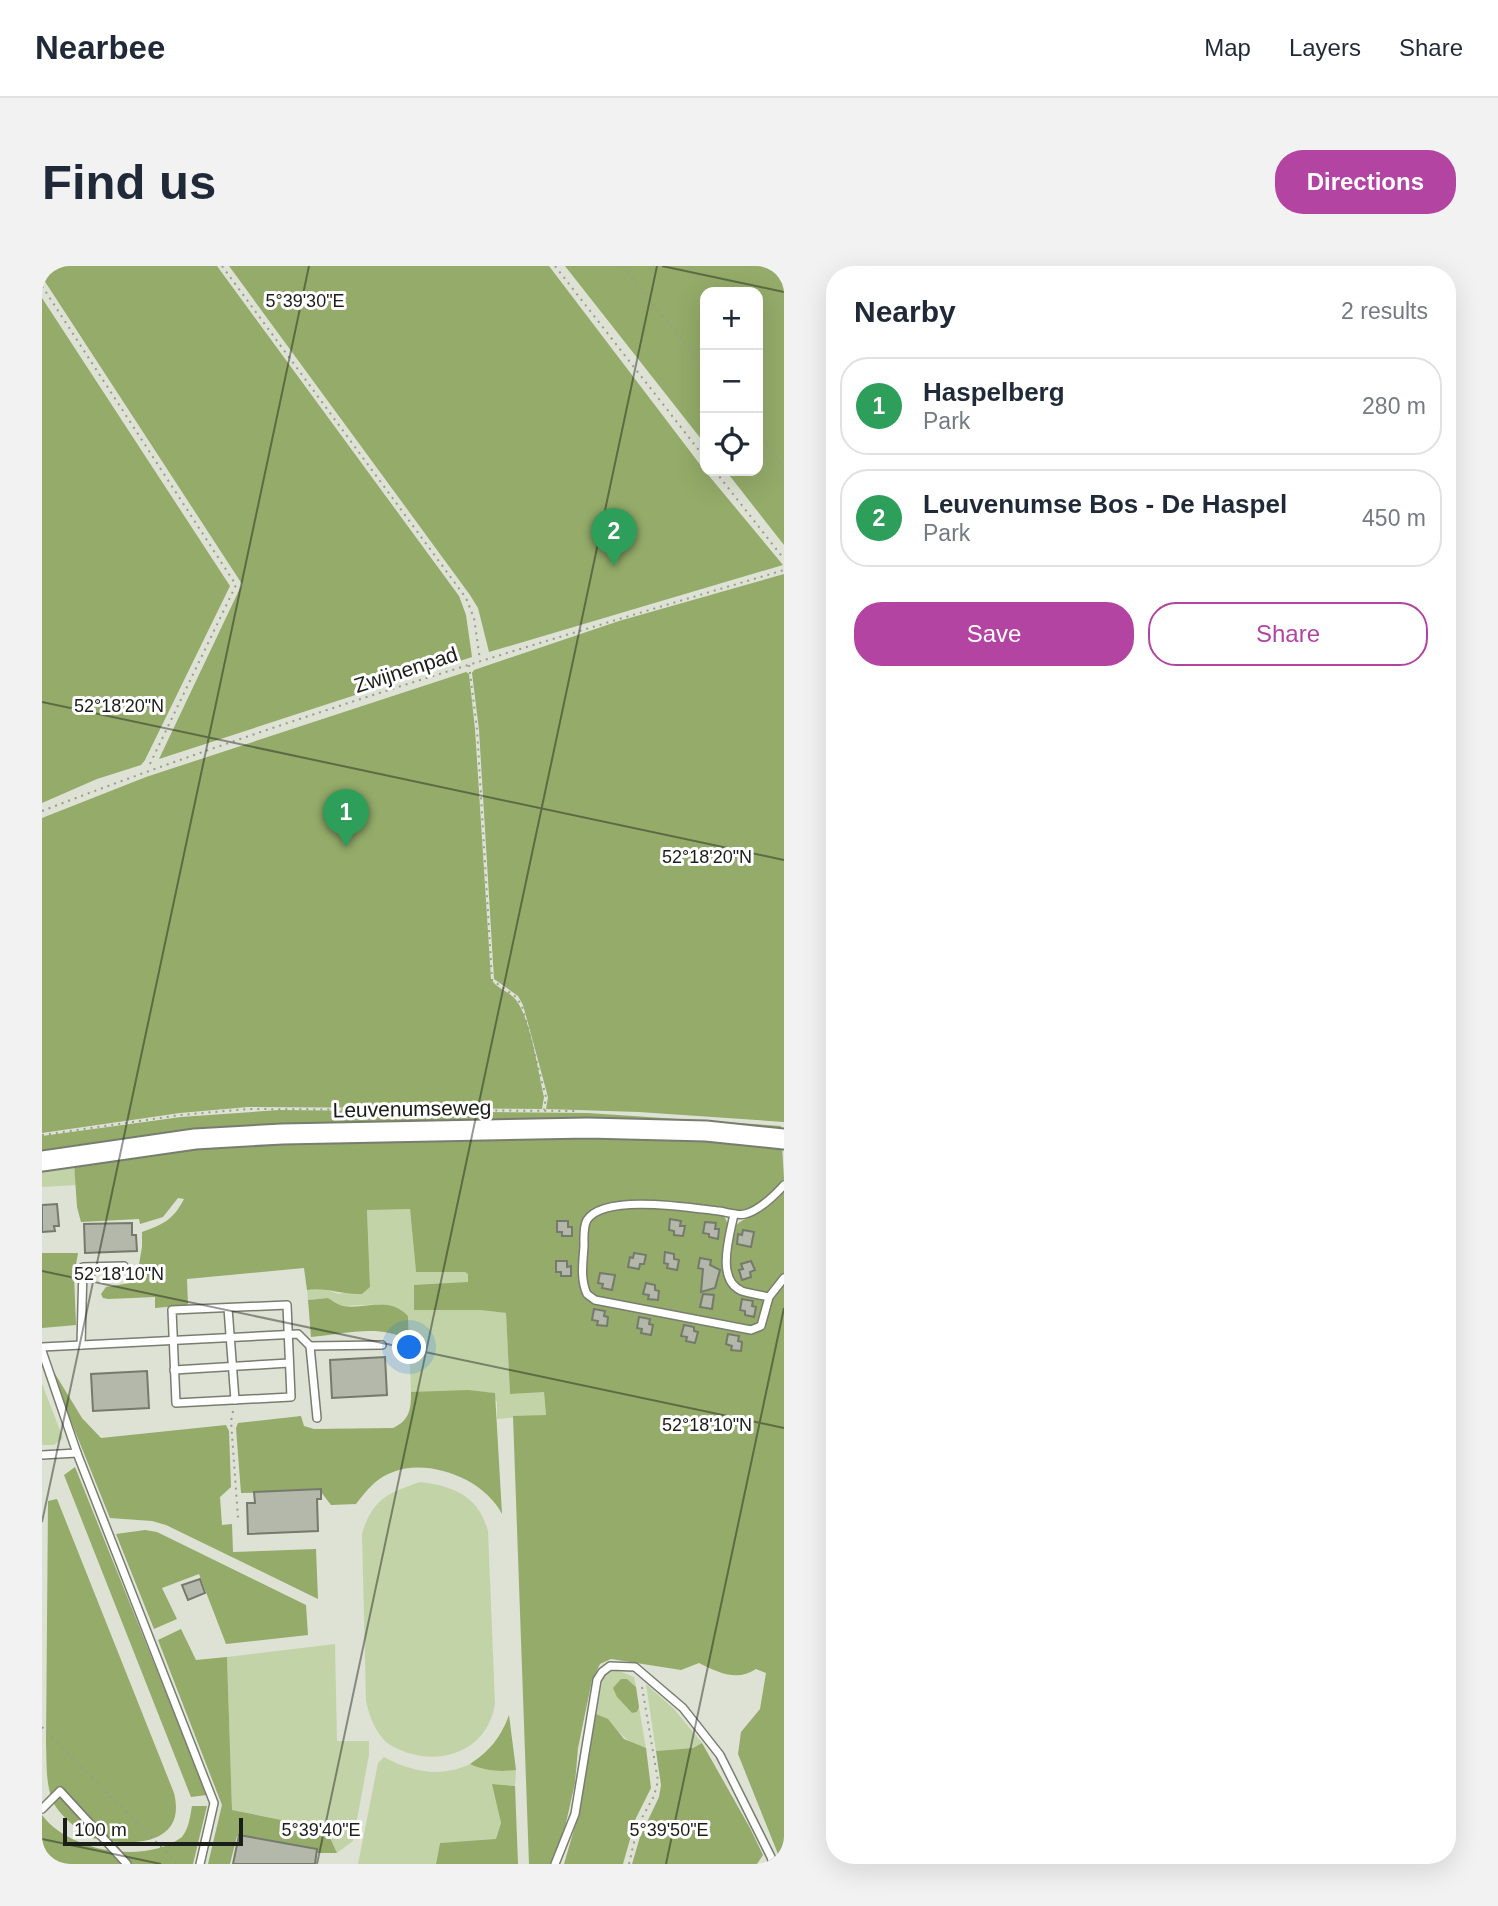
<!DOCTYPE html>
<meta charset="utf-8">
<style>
:root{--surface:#fff;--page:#f2f2f3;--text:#1f2937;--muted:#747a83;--line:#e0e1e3;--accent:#b344a2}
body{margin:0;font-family:Helvetica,sans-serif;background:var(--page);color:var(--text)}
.controls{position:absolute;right:21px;top:21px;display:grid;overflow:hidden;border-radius:14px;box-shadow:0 7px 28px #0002}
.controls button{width:63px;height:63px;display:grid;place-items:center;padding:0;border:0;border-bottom:2px solid var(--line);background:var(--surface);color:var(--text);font:35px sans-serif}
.scale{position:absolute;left:21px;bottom:18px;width:180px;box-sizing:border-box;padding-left:7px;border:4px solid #1b1d18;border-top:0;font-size:19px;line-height:24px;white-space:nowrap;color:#1b1d18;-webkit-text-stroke:5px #fff;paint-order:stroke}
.you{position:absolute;left:368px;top:1082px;width:24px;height:24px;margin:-18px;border:5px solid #fff;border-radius:50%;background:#1a73e8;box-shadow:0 0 0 10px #1a73e833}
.badge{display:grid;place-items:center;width:46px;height:46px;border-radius:50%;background:var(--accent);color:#fff;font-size:23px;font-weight:700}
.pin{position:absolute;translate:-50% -58px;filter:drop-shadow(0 2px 4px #0008)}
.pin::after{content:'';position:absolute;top:37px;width:24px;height:21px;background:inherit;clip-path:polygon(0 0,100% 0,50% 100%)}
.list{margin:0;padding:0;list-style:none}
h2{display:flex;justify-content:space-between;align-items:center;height:91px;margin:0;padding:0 28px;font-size:30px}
h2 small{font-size:23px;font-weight:400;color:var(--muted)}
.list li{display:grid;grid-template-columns:46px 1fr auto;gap:21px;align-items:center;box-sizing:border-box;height:98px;margin:0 14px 14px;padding:0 14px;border:2px solid var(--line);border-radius:28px}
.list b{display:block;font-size:26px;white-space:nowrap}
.list p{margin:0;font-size:23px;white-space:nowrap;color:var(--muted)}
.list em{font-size:23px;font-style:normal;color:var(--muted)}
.actions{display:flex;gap:14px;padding:21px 28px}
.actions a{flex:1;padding:16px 0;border:2px solid var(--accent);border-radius:28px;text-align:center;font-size:24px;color:var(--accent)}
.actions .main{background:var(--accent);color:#fff}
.icon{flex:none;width:38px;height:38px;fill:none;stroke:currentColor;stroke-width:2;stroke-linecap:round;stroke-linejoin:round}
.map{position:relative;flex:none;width:742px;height:1598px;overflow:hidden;border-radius:28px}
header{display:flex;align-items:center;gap:42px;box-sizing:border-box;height:98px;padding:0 35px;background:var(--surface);border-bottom:2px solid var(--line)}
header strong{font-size:33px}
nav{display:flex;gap:38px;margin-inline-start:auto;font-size:24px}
.intro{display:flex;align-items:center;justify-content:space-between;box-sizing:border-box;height:168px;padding:0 42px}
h1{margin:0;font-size:49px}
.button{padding:18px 32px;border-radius:28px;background:var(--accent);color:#fff;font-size:24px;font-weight:700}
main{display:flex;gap:42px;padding:0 42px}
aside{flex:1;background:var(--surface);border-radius:28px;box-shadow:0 7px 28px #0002}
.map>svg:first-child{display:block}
</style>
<header>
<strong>Nearbee</strong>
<nav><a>Map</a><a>Layers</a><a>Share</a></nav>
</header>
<div class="intro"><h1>Find us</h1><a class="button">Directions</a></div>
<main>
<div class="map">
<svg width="742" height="1598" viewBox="0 0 742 1598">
<rect width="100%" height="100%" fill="#dde2d4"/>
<g fill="#c3d3a8">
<polygon points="32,897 34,919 0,921 0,900"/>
<polygon points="327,942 368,943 374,1006 423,1006 426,1008 426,1016 438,1044 464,1047 468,1128 502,1125 504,1149 455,1153 455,1136 448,1126 369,1126 366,1050 343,1038 300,1040 286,1032 266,1034 265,1024 279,1022 297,1028 328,1021 325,944"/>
<polygon points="0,1118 21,1172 12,1179 0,1179"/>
<path d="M378 1216C412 1220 436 1230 446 1265L453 1438C446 1481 406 1499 366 1487 358 1484 348 1480 342 1474 332 1463 327 1449 324 1435L320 1268C330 1233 346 1227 378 1216Z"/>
<polygon points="293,1378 295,1475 327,1475 327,1489 311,1575 295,1587 284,1563 190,1544 185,1391"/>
<path d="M568 1405H577L592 1411 594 1421 585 1413 575 1431 590 1447 595 1446 597 1441 604 1482C577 1476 576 1457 554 1448L561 1411Z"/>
<polygon points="604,1418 632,1443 660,1477 651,1482 614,1485"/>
<path d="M342 1491C370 1506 398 1512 428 1498 442 1505 458 1506 474 1504L473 1520 451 1518 459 1557 454 1574 398 1577 394 1598H316L336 1497Z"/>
</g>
<g fill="#94ab69">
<polygon points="0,0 175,0 417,330 424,349 430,391 117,493 200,318 0,11"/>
<polygon points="187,0 507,0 663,205 741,299 447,386 436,342 428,329"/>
<polygon points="523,0 742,0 742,279 684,205 716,205 716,26 663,26 663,178"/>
<polygon points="0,32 188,320 103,494 99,499 55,513 0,537"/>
<polygon points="742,308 742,856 597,846 504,843 506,831 481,739 476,730 452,713 437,464 430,407 432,404 577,355"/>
<path d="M424 406 427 408 433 463 449 713C455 723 467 725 474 734 489 754 496 805 502 831L500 843 206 841 138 847 0 867V552L104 511Z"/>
<polygon points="237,844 546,847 739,860 739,867 598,857 0,889 0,870 139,851"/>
<path d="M562 867 740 880 742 913 739 919 712 940 701 945 629 937 589 936 543 953V1030L709 1066 722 1061 730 1035 742 1016V1598H740L696 1488 699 1466 718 1443 724 1407 714 1403C695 1416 675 1406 657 1397L639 1404 569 1393 558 1398 550 1414 536 1482 533 1517 521 1570 508 1598H487L471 1150 504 1149 502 1126 468 1128 464 1047 438 1044H372V1019L426 1016V1008L423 1006H374L368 943 325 944 328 1021 320 1028C300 1029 285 1021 265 1024L262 1002 145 1013 146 1039 113 1042V1031L66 1033 61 1032 59 1028 64 1021 94 1016 100 981V966C122 958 131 954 142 933L136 932 121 951 98 958 97 953 39 956 35 941 32 897 154 878Z"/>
<path d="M742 923V1009L728 1025C687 1037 679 989 693 961 696 956 702 954 706 951 719 943 730 933 742 923Z"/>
<path d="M579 941 628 942 679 947C693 958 687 999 686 1016L722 1035 718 1058 709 1061 554 1031 548 1027C543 1012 539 961 552 950 558 945 571 943 579 941Z"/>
<polygon points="0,987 36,987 32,1010 34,1059 0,1062"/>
<path d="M286 1032C290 1034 296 1039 301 1040 326 1044 345 1029 366 1050L367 1075C341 1057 300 1068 269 1071L266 1034Z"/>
<polygon points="4,1093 40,1152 59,1172 184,1159 187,1165 189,1221 178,1231 180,1259 190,1258 191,1286 274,1283 276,1333 124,1259 110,1255 68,1252"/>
<path d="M426 1124 453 1127 460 1248C442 1213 387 1192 351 1206 334 1212 325 1224 314 1238L289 1239 279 1226 199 1227 194 1162 196 1157 259 1150 262 1160 272 1163 351 1162C368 1154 369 1143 369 1126Z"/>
<polygon points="33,1201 165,1529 149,1531 22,1209"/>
<path d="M15 1233 132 1527C142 1567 112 1578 78 1576 69 1575 59 1575 51 1572 38 1566 22 1553 14 1541 3 1524 5 1497 4 1478L6 1235Z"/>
<polygon points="103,1264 115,1266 264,1339 266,1369 184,1378 157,1308 120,1322 135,1353 112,1363 74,1268"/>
<polygon points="139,1363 154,1394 185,1391 190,1544 284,1563 295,1587 272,1587 195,1570 188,1598 166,1598 180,1539 116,1374"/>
<polygon points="579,1413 585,1413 594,1421 597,1441 595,1446 590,1447 575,1431 571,1422"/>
<polygon points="554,1448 566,1453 582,1473 604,1482 609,1522 594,1552 581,1598 522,1598 536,1550"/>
<path d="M467 1449 474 1504C458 1506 442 1505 428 1498 448 1485 459 1471 467 1449Z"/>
<polygon points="660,1477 708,1562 721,1589 715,1598 590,1598 598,1571 617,1531 619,1519 614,1485 651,1482"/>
<polygon points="450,1518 473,1520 476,1598 394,1598 398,1577 454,1573 459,1557"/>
<path d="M150 1540H165L151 1598H0V1549C28 1587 105 1598 140 1571 147 1562 148 1551 150 1540Z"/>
</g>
<g fill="#b3b8aa" stroke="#757a6d" stroke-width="2">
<polygon points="15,938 17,960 12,960 13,965 0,966 0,939"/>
<polygon points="628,953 639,955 638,960 643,960 641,970 632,969 632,965 627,964"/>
<polygon points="515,955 526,955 526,961 530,961 530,970 520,970 520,966 515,966"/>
<polygon points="663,956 674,957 673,963 677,963 676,973 667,971 667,968 661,967"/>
<polygon points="90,957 90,969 94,969 95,985 43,987 42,958"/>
<polygon points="701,964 712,966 709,981 695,978 696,968 700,969"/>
<polygon points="623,986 632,988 632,993 637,994 635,1004 625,1002 626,998 622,997"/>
<polygon points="592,987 604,989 602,998 598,998 597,1003 586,1001 588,991 591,992"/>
<polygon points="658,992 669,994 668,999 678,1004 673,1022 659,1026 661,1003 656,1002"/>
<polygon points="514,995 525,995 525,1001 529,1000 529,1010 519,1010 519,1006 514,1006"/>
<polygon points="709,995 713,1004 708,1006 709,1011 700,1014 697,1004 701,1003 699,998"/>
<polygon points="558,1007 573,1009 570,1024 560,1022 561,1018 556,1017"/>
<polygon points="604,1017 613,1019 613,1024 617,1025 616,1034 606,1033 607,1029 601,1028"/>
<polygon points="661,1028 672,1029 670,1043 658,1041"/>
<polygon points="700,1033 711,1035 710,1040 714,1041 712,1051 703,1049 703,1045 698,1044"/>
<polygon points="552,1043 563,1045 562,1050 566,1051 565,1060 555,1059 556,1055 550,1054"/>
<polygon points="597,1051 608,1053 607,1058 611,1059 609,1069 599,1067 600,1063 595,1062"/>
<polygon points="642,1059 652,1061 652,1065 656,1066 653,1077 644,1075 645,1071 639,1070"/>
<polygon points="686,1068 697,1070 696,1075 700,1076 699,1085 689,1084 690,1080 684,1078"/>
<polygon points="343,1091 345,1129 290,1132 288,1094"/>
<polygon points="105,1105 107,1142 51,1145 49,1108"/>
<polygon points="279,1223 279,1233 275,1233 276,1265 206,1268 205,1237 213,1237 212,1226"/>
<polygon points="158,1313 163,1327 146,1334 140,1319"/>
<polygon points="197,1569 275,1583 273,1598 191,1598"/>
</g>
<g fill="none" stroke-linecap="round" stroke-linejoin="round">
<g stroke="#787d70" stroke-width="10">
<g id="lane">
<path d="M742 919C732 930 718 944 703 948 695 950 685 946 677 945 650 942 562 927 545 954 541 961 542 972 542 980 541 996 538 1013 545 1028L553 1034 709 1064 719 1060 727 1031 742 1012"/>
<path d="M692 948C688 969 673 1014 700 1025 709 1028 719 1029 727 1031"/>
<polygon points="245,1039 249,1131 134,1137 130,1044"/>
<polyline points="186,1042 193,1134"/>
<polyline points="39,1079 41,1001 82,1000"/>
<polyline points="268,1080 340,1079"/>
<polyline points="0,1081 256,1068 268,1080 275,1152"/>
<polyline points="0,1085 35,1187 172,1537 158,1598"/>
<polyline points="132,1104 247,1097"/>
<polyline points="0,1189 35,1187"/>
<polyline points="0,1543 18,1525 85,1598"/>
<polyline points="513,1598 533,1548 555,1414 560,1406 568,1400 593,1401 641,1442 678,1489 729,1591 731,1598"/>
</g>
</g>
<g stroke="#787d70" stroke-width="23">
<polyline id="secondary" points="0,895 153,873 240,868 546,862 664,865 742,873"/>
</g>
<g stroke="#989c91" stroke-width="2" stroke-dasharray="2 5" stroke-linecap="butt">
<polyline points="180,0 424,332 432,352 438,394"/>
<polyline points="513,0 663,192"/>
<polyline points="581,0 663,103"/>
<polyline points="0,20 194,319 106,502"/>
<polyline points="716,169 742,202"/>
<polyline points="673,205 742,293"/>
<polyline points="427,399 435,463 450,714 474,731 480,740 504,831 502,844"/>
<path d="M0 545C243 451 493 378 742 304"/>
<polyline points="0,869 139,849 206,843 535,845"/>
<polyline points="191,1145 189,1155 196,1252"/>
<polyline points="0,1461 136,1598"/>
<polyline points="587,1598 596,1559 612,1530 616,1515 600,1421"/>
</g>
<use href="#lane" stroke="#fff" stroke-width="7"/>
<use href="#secondary" stroke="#fff" stroke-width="19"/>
</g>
<path fill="none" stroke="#1b1d18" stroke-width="2" stroke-opacity="0.45" d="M620 0 742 26M0 436 742 594M0 1005 742 1162M0 1256 267 0M0 1573 119 1598M275 1598 615 0M624 1598 742 1042"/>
<g text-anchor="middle" stroke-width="6" stroke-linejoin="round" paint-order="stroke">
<g font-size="21" fill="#1b1d18" stroke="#fff">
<text transform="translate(364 404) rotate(-18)" y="7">Zwijnenpad</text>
<text transform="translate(370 843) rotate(-1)" y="7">Leuvenumseweg</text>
</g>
</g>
<g font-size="18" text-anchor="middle" fill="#1b1d18" stroke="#fff" stroke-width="6" stroke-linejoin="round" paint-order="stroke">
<text x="263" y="41">5°39'30"E</text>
<text x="77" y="446">52°18'20"N</text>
<text x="665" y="597">52°18'20"N</text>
<text x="77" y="1014">52°18'10"N</text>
<text x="665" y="1165">52°18'10"N</text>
<text x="279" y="1570">5°39'40"E</text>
<text x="627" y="1570">5°39'50"E</text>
</g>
</svg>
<div class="controls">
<button>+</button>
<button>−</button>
<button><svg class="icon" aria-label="locate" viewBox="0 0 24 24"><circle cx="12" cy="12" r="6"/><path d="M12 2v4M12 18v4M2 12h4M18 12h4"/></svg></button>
</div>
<div class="scale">100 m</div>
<div class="you"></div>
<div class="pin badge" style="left:304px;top:581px;background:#2e9e5b">1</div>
<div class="pin badge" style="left:572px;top:300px;background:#2e9e5b">2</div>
</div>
<aside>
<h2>Nearby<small>2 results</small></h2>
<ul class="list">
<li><span class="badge" style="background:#2e9e5b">1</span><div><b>Haspelberg</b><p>Park</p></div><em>280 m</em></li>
<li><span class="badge" style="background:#2e9e5b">2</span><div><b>Leuvenumse Bos - De Haspel</b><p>Park</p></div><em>450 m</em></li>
</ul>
<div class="actions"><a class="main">Save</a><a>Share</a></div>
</aside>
</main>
